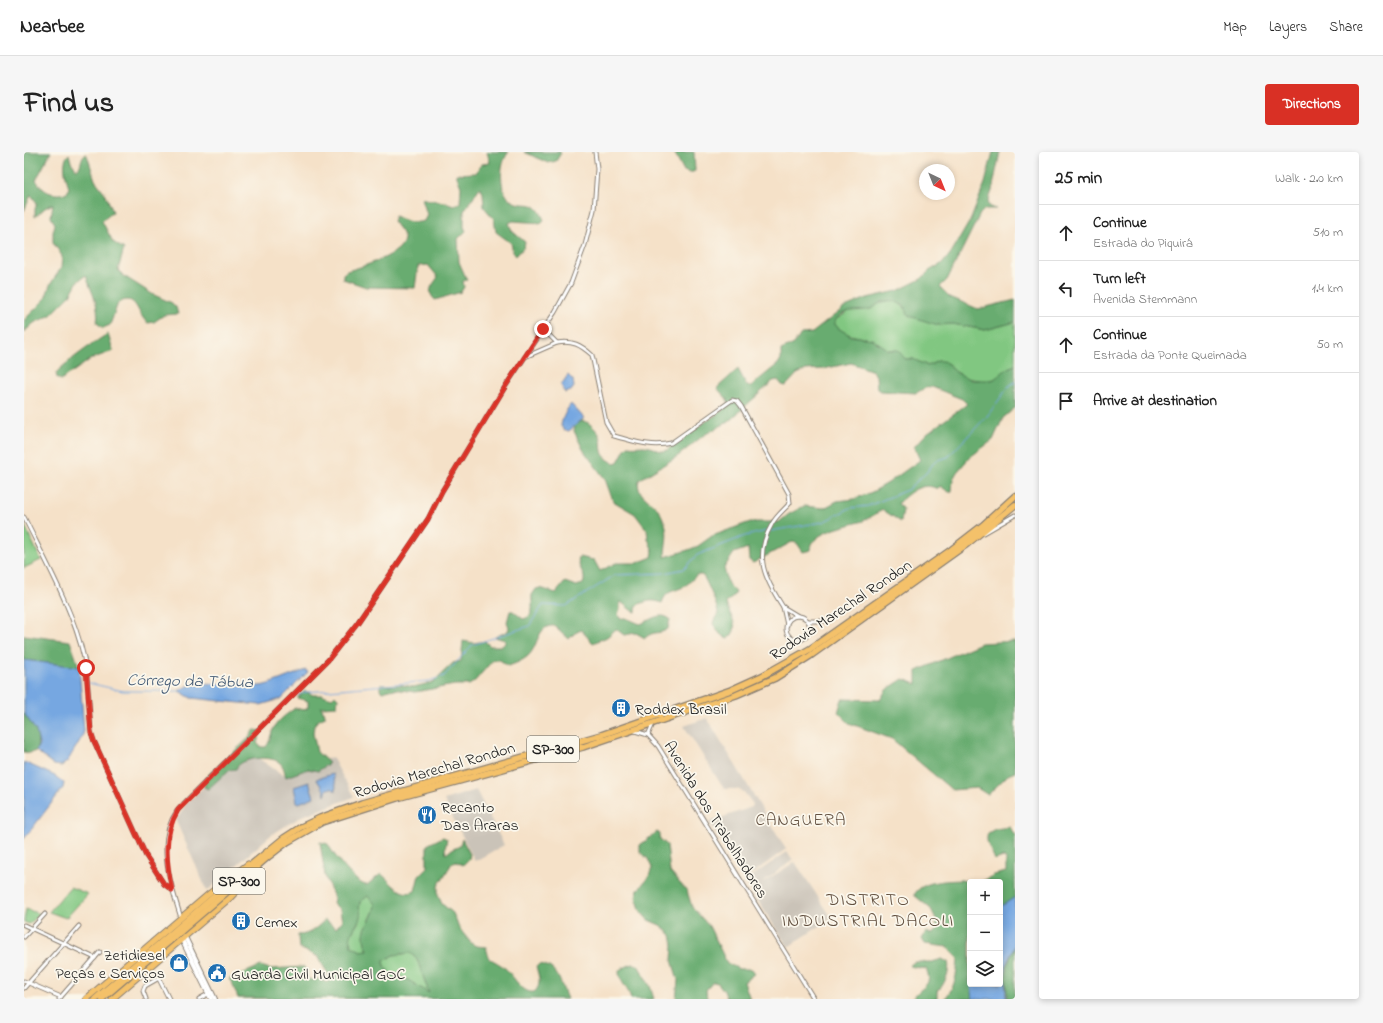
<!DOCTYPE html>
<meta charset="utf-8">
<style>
:root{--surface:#fff;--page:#f6f6f6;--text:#222;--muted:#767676;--line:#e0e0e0;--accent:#d93025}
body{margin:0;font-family:"Indie Flower",sans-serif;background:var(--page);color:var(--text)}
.controls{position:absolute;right:12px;bottom:12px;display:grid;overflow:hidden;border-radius:4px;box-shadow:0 2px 6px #0003}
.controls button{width:36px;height:36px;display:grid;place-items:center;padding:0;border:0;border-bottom:1px solid var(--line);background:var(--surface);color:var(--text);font:20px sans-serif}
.compass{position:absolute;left:895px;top:12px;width:36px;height:36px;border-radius:50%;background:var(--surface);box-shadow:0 2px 6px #0003;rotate:137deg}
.stop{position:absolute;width:12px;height:12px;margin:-9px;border:3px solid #d93025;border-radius:50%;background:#fff}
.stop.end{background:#d93025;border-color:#fff;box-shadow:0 1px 4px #0008}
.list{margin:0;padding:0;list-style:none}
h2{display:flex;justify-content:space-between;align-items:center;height:52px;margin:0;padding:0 16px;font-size:17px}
h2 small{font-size:13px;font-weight:400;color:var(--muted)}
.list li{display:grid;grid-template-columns:26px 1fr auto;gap:12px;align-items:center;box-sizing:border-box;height:56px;padding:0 16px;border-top:1px solid var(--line)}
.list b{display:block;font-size:15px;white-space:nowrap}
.list p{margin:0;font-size:13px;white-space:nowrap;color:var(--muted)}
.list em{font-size:13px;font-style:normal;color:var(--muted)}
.icon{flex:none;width:22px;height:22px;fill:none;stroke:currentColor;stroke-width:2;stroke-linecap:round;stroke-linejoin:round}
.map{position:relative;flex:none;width:991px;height:847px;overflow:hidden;border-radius:4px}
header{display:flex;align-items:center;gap:24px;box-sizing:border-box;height:56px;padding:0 20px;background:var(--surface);border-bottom:1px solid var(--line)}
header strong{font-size:19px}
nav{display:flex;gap:22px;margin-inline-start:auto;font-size:14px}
.intro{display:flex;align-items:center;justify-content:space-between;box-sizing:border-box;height:96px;padding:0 24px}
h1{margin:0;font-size:28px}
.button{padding:10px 18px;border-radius:4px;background:var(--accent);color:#fff;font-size:14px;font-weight:700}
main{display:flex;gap:24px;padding:0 24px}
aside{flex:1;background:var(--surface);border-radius:4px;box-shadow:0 2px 6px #0003}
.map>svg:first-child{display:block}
</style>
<header>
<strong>Nearbee</strong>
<nav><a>Map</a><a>Layers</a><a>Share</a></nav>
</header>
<div class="intro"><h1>Find us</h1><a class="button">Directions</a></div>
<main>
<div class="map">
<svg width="991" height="847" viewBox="0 0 991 847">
<rect width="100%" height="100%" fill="#fbf7ec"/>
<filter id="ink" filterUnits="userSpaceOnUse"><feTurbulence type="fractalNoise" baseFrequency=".025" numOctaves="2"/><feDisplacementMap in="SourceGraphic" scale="8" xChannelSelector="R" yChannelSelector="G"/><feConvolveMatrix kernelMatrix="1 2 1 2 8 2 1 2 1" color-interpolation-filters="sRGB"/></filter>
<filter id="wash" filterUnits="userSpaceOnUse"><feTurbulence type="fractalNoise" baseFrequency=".012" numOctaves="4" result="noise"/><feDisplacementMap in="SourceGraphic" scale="16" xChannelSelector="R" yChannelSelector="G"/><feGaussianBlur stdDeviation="0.9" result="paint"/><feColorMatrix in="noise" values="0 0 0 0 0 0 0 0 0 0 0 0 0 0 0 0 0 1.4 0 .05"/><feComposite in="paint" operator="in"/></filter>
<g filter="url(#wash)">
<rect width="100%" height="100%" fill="#f5e1c8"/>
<g fill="#cac3b8">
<polygon points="683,566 762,697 721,727 685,670 728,655 729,652 720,640 713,637 700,637 660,574"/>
<polygon points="219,596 259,623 308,605 330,645 278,664 247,683 183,739 152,669 162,652"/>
<polygon points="452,638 480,693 451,709 420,648"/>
<polygon points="763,700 769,708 736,732 771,710 808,766 764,795 721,729"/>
</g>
<g fill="#81c781" stroke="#4e724e">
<path d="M867 148 873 149 883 158 914 173 929 172 961 178 991 170V213L984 216 973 226 963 229 942 226 929 218 923 211 914 209 904 214 889 207H881C874 201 874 196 864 198 844 179 828 191 811 173V168L827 158 847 157 856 151Z"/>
<polygon points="0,372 17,408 0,416"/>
<polygon points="46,735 64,742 42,766 25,760"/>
<path d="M344 743 351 752C350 767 333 780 344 799H337L327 794 326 784 334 771 336 750Z"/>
<polygon points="2,757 16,762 5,772 0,770"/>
<polygon points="386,801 393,807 405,841 384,828 366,821 360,814 360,809 369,803"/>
</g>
<g fill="#68ac6f" stroke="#426446" fill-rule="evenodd">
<path d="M0 0H27L12 28C20 41 29 44 43 41L45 37C43 26 36 11 45 2L47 10 53 18C58 14 56 6 61 2L63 3 71 28 81 41 89 60 78 69 89 90 100 97 94 118 100 124 128 142 148 151 152 155 154 162 140 163 130 170 124 171C112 163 114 140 94 151L86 173 79 176 73 171C76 151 67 141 62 123L54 129 45 145 27 163 10 171 0 180 1 167 21 147 26 133 37 116 38 104 29 90V80L31 72 27 65 29 52 21 56 11 65V57L13 51 7 43 0 59Z"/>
<path d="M463 0H485C475 10 474 40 488 49 502 57 510 44 520 68L517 71 489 69 485 71 488 79 501 90 500 95 492 104 489 100 487 91 472 80 470 67 460 55 459 41 456 35 440 59V75L442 79 434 87 435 110 443 128 439 129 440 135 437 140 411 148C402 139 408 134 414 125L404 113 394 114 391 136 342 135 319 127V122L323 119C336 115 383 103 380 84L369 69 371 64C380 69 391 72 400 69L403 63 398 46C406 49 423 49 429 53L436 51 437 35 432 22 452 21 458 12 466 11Z"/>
<polygon points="500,0 536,0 537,1 532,9 524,11"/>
<polygon points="650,0 670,0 671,19 666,21 660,19"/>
<path d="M969 0H976L968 39 964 50 965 54 972 57H961L956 62 923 128 916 135 926 145 954 157 991 148V170L961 178 929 172 914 173 885 164 880 154C872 149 863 146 854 152 851 154 849 157 846 157 834 161 819 154 810 171L814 176 827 184 848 187 864 198H874L881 207H889L904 214 914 209H920L933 221 948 228H969L984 216 991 213V256L979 266 969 288 946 305 933 320 929 327 928 339 925 340 916 334 914 337C898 329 886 340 874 351L879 358 877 370 859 358C852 361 846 366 839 369 825 374 786 379 787 398L779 400 773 391 768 390 729 411 725 408 724 396 710 401 700 416 704 432 712 440 710 444 702 451C705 464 719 476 703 487L696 482 689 472C689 468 693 464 694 461 694 455 682 427 678 423H673C668 427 663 434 657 436 648 440 642 439 638 451 628 447 623 449 613 453L612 460 608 459 596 449V457L594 462 596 467 602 466 616 472C626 469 635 459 646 467L644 477C635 483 630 478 621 486L612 481 600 483 592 477 583 485 569 491 557 478 551 481 545 487 531 474C513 472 515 494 504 504 498 509 491 512 484 514L476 508H469L450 530 445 533H431L391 540 370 537 358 540 356 538V533H378L390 535 409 530 429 511 437 509 439 489 450 491 461 489 466 494H478L481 491V488L471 485 484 479 485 475 483 470 486 459H489L499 467C512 464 507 453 508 443L512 437 516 436 532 441 541 430 552 434 559 432C564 422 551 414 555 405L570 408 576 419 592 411H613L628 405 629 399 624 387 623 378 611 362 589 349 581 327 560 299 550 279 551 273 558 269C563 268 572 277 575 282 581 293 571 302 590 311L594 310 601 297 604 294C610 295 615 294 620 294 634 295 640 307 650 290L657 289C670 274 690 267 704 253L703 247 693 236 714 217 723 234H727L754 212 757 207V198L770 192 777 182 788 181 821 155 843 146 873 139 897 127 905 119 919 111 927 101 947 67 961 31ZM827 211 849 219 852 224 853 237 856 239 892 241 903 235H908L938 247 943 252 903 281 890 295 896 308 864 331 848 340 830 347 813 349 800 356 780 354 765 362 755 370H726L688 384 674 394 664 398 641 405C641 394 645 383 641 371 639 367 637 361 634 357 626 348 611 342 615 328L654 304 680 283 704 270 749 229 754 228 758 233 762 234 773 222 782 218 799 217Z"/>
<path d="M84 182 89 199 67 207 37 228 33 226 32 221C37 214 77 185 84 182Z"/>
<polygon points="0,483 46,489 55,515 0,508"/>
<polygon points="991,489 991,620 984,623 964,643 953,636 928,638 868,587 825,571 814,560 818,547 856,548 862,538 879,527 893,532 893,519 957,491"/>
<path d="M281 539 289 543H299L308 546 311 543 314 546 313 554 297 555 301 562V565L293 569 290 574 289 581 293 600 305 611 294 619 284 617 262 625C260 620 261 616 256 611 248 603 216 605 212 617L205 618 184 637 180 635 181 626 227 584 228 580 231 578 237 579 233 591 237 595H242C246 590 246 585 248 580 252 569 262 563 271 556L280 558 284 556V549L273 546Z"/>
<path d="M0 561C10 571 17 585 12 599L6 601 0 600Z"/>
<path d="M986 675 991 684V751L976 757V730H957L970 723 982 720V707L979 705 971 708C968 699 960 691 964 681L971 677Z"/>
<polygon points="633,680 636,682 636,687 643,693 646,720 663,739 668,755 685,774 703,811 715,817 728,817 731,821 720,830 726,847 703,847 700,839 694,831 689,830 682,838 683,847 652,847 654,828 648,808 649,793 647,783 636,773 624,768 617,760 612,745 614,738 625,724 628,716 624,707 616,700 616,693"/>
<path d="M419 685 423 687 421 697 422 702 427 698 436 694 438 687 446 702 445 707 439 713 433 710 428 711 414 734V743L418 752 429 761 435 776 447 791 452 794 462 795 465 806C470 809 476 812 481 816 489 823 498 842 510 840 518 834 515 824 512 815L515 812C535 814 536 831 543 847L214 846 208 831 205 827 237 814 246 817 279 815 283 818V825L286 828 295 827 301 830 308 828 293 804 275 796 274 785V783C286 783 293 775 301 768L312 776 318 769 316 758 309 751 310 746 301 724 296 690 304 692C308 701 333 734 343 733L357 722C367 729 376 746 391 739L395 723 403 715V693ZM344 744 351 752C350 771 332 776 344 798L337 799 327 794C322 779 342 769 335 755L336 750ZM386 801 393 807 405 841 384 828 366 821 360 814V809L369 803Z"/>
<path d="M937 728 946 730V832H952L950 847H920C931 837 933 821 934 807L923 795 901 792 898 787 902 780 908 782 913 778 912 767 907 757 890 743C898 728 923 729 937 728Z"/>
<polygon points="991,794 991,847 983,847 982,815"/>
<path d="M918 807 924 810C927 818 920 834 913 840V847H889C894 835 911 835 902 817L885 814 890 810H908Z"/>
<path d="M608 812 614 813 626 834 630 847H607C605 836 594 829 595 818Z"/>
</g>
<g fill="#76a7e1" stroke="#49627e">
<polygon points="544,223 549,228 550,235 547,239 541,241 537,233"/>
<path d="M547 252 560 266 545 279 540 278 537 274C538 267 542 258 547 252Z"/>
<polygon points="0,508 55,515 60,579 58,585 43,610 37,614 30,613 12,599 15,592 12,579 0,561"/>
<path d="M282 518 284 520 257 547 236 553 167 546 155 539C172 524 214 536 235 534 244 534 271 521 282 518Z"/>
<polygon points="0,610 31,624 40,631 39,636 0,687"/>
<polygon points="309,622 312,634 311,639 308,636 303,637 301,643 300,638 292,627"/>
<polygon points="285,630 290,645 275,651 273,650 270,635"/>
<polygon points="991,745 991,793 981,815 982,847 949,847 947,832 976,832 976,755"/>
</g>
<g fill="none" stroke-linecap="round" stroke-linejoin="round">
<g stroke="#76a7e1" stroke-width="1">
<polyline points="746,379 799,370 826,356 844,354 883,338 903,320 911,309 924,305 964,263 985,234 991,230"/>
<polyline points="65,531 99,539 156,539"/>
<polyline points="273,543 283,540 405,529 420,524 448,493 505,474 519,453 542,454 591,423 640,421 660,417 673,403 721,384 743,379"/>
</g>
</g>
</g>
<g filter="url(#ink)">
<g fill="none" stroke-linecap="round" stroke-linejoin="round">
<g stroke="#887e72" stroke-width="5">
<g id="minor">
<path d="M533 191C548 188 557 193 568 203L582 270 590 284C610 289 627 296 647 291L708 248 713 249 717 254 765 342 766 351C760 358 752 364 748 372 729 405 741 427 759 455"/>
<polyline points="501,205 533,191 519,177"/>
<path d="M0 365C22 410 49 457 60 506 65 530 65 556 67 580L70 589 122 704 140 732 148 738"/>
<polyline points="960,381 991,363"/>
<circle cx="774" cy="476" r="12"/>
<polyline points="784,469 801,469"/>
<polyline points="763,473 759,455 774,464"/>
<polyline points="611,579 624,583 634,594 790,847"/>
<polyline points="624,583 629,572"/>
<path d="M157 766C147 733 131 690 153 659 158 653 163 648 168 643L304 508 334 470 404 367 418 339 481 235 531 160 547 131 561 93 570 58 573 17 571 0"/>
<polyline points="0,773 71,806"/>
<polyline points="0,785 21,762"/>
<polyline points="133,823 145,847"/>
<polyline points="0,829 37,845"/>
<polyline points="0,836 55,774"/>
<polyline points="35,847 76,800"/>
<polyline points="122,847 119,839 121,834 135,826"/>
<polyline points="175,847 186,841"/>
</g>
</g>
<g stroke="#887e72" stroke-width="6">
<g id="tertiary">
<polyline points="161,785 191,847"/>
<polyline points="158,788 187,847"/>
</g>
</g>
<g stroke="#887e72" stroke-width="7">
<g id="primary">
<polyline points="62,847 186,741 224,712"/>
<polyline points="88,847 207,745 234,716"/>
</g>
</g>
<g stroke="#887e72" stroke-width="8">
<g id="trunk">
<polyline points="71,847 222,717 260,686 277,675 296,666 338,651 577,583 707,538 738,524 786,497 927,398 958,374 991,344"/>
<polyline points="78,847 245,704 263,690 298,670 373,646 559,595 712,543 751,526 786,504 943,392 991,353"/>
</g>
</g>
<use href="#minor" stroke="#fff" stroke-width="3"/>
<use href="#tertiary" stroke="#fff" stroke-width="4"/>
<use href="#primary" stroke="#f4c16a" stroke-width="5"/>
<use href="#trunk" stroke="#f4c16a" stroke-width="5.5"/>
</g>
</g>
<g fill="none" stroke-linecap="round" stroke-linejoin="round" filter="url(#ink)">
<path stroke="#d93025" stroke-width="5" d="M62 516 67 580 70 589 122 704 140 732 148 738C142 710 139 683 154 658L304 508 334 470 404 367 418 339 481 235 519 177"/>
</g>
<defs>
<g id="building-disc" transform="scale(1)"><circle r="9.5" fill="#1f6fb2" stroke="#fbf7ec"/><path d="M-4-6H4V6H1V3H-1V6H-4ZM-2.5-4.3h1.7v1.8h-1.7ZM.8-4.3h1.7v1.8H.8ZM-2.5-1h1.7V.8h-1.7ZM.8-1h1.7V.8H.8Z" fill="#fff"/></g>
<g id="restaurant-disc" transform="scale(1)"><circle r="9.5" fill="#1f6fb2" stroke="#fbf7ec"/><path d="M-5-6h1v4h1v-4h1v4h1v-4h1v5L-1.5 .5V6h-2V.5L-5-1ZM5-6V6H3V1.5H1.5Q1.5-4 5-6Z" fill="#fff"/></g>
<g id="shop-disc" transform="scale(1)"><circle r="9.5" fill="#1f6fb2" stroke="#fbf7ec"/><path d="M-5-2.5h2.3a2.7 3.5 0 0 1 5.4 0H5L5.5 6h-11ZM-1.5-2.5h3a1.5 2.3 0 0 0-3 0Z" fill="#fff"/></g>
<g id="civic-disc" transform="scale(1)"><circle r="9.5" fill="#1f6fb2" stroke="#fbf7ec"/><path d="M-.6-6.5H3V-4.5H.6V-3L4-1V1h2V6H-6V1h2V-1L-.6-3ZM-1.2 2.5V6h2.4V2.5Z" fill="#fff"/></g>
</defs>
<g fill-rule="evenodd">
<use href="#building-disc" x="597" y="556"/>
<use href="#restaurant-disc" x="403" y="663"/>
<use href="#building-disc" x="217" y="769"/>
<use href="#shop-disc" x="155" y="811"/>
<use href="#civic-disc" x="193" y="821"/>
</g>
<g text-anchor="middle" stroke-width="3.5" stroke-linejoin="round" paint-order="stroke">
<g fill="#fbf7ec" stroke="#5f5e5a" stroke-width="1">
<rect x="503" y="584" width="52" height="26" rx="3"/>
<rect x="189" y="716" width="52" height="26" rx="3"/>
</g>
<g font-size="15" font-weight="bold" fill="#1c1c1c">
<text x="529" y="602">SP-300</text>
<text x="215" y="734">SP-300</text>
</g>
<g font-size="16" fill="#1c1c1c" stroke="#fbf7ec">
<text transform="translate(816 457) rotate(-34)" y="6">Rodovia Marechal Rondon</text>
<text transform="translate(410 617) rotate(-16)" y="6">Rodovia Marechal Rondon</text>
<text transform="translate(693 667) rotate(58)" y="6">Avenida dos Trabalhadores</text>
</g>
<g font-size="16" fill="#1c1c1c" stroke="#fbf7ec" text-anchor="start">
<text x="611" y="562">Roddex Brasil</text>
<text x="417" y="660">Recanto<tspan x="417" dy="18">Das Araras</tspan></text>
<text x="231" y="775">Cemex</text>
<text x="141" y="808" text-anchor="end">Zetidiesel<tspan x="141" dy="18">Peças e Serviços</tspan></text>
<text x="207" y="827">Guarda Civil Municipal GOC</text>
</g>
<g font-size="17" font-style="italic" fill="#445b75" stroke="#fbf7ec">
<text transform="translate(166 528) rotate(1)" y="6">Córrego da Tábua</text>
</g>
<g font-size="17" letter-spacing="1" fill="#645242" stroke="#fbf7ec">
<text x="777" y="673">CANGUERA</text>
</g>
<g font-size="18" letter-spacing="1" fill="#645242" stroke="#fbf7ec">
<text x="844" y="753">DISTRITO<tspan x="844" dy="21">INDUSTRIAL DACOLI</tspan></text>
</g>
</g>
</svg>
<div class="controls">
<button>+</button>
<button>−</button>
<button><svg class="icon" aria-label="layers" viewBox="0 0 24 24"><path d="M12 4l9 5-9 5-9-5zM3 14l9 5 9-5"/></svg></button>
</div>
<svg class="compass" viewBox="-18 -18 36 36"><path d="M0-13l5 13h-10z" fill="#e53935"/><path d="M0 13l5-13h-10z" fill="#767676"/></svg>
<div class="stop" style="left:62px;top:516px"></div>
<div class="stop end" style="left:519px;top:177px"></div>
</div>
<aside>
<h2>25 min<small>Walk · 2.0 km</small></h2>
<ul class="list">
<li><svg class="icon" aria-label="ahead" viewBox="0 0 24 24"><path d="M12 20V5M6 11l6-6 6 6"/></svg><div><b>Continue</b><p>Estrada do Piquirá</p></div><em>510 m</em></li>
<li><svg class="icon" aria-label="left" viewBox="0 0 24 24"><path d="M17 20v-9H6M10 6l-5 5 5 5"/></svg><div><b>Turn left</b><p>Avenida Stemmann</p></div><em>1.4 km</em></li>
<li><svg class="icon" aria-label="ahead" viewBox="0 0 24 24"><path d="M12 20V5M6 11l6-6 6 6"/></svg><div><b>Continue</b><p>Estrada da Ponte Queimada</p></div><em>50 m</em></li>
<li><svg class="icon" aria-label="arrive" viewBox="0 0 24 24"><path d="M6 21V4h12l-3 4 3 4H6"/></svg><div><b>Arrive at destination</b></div></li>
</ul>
</aside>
</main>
